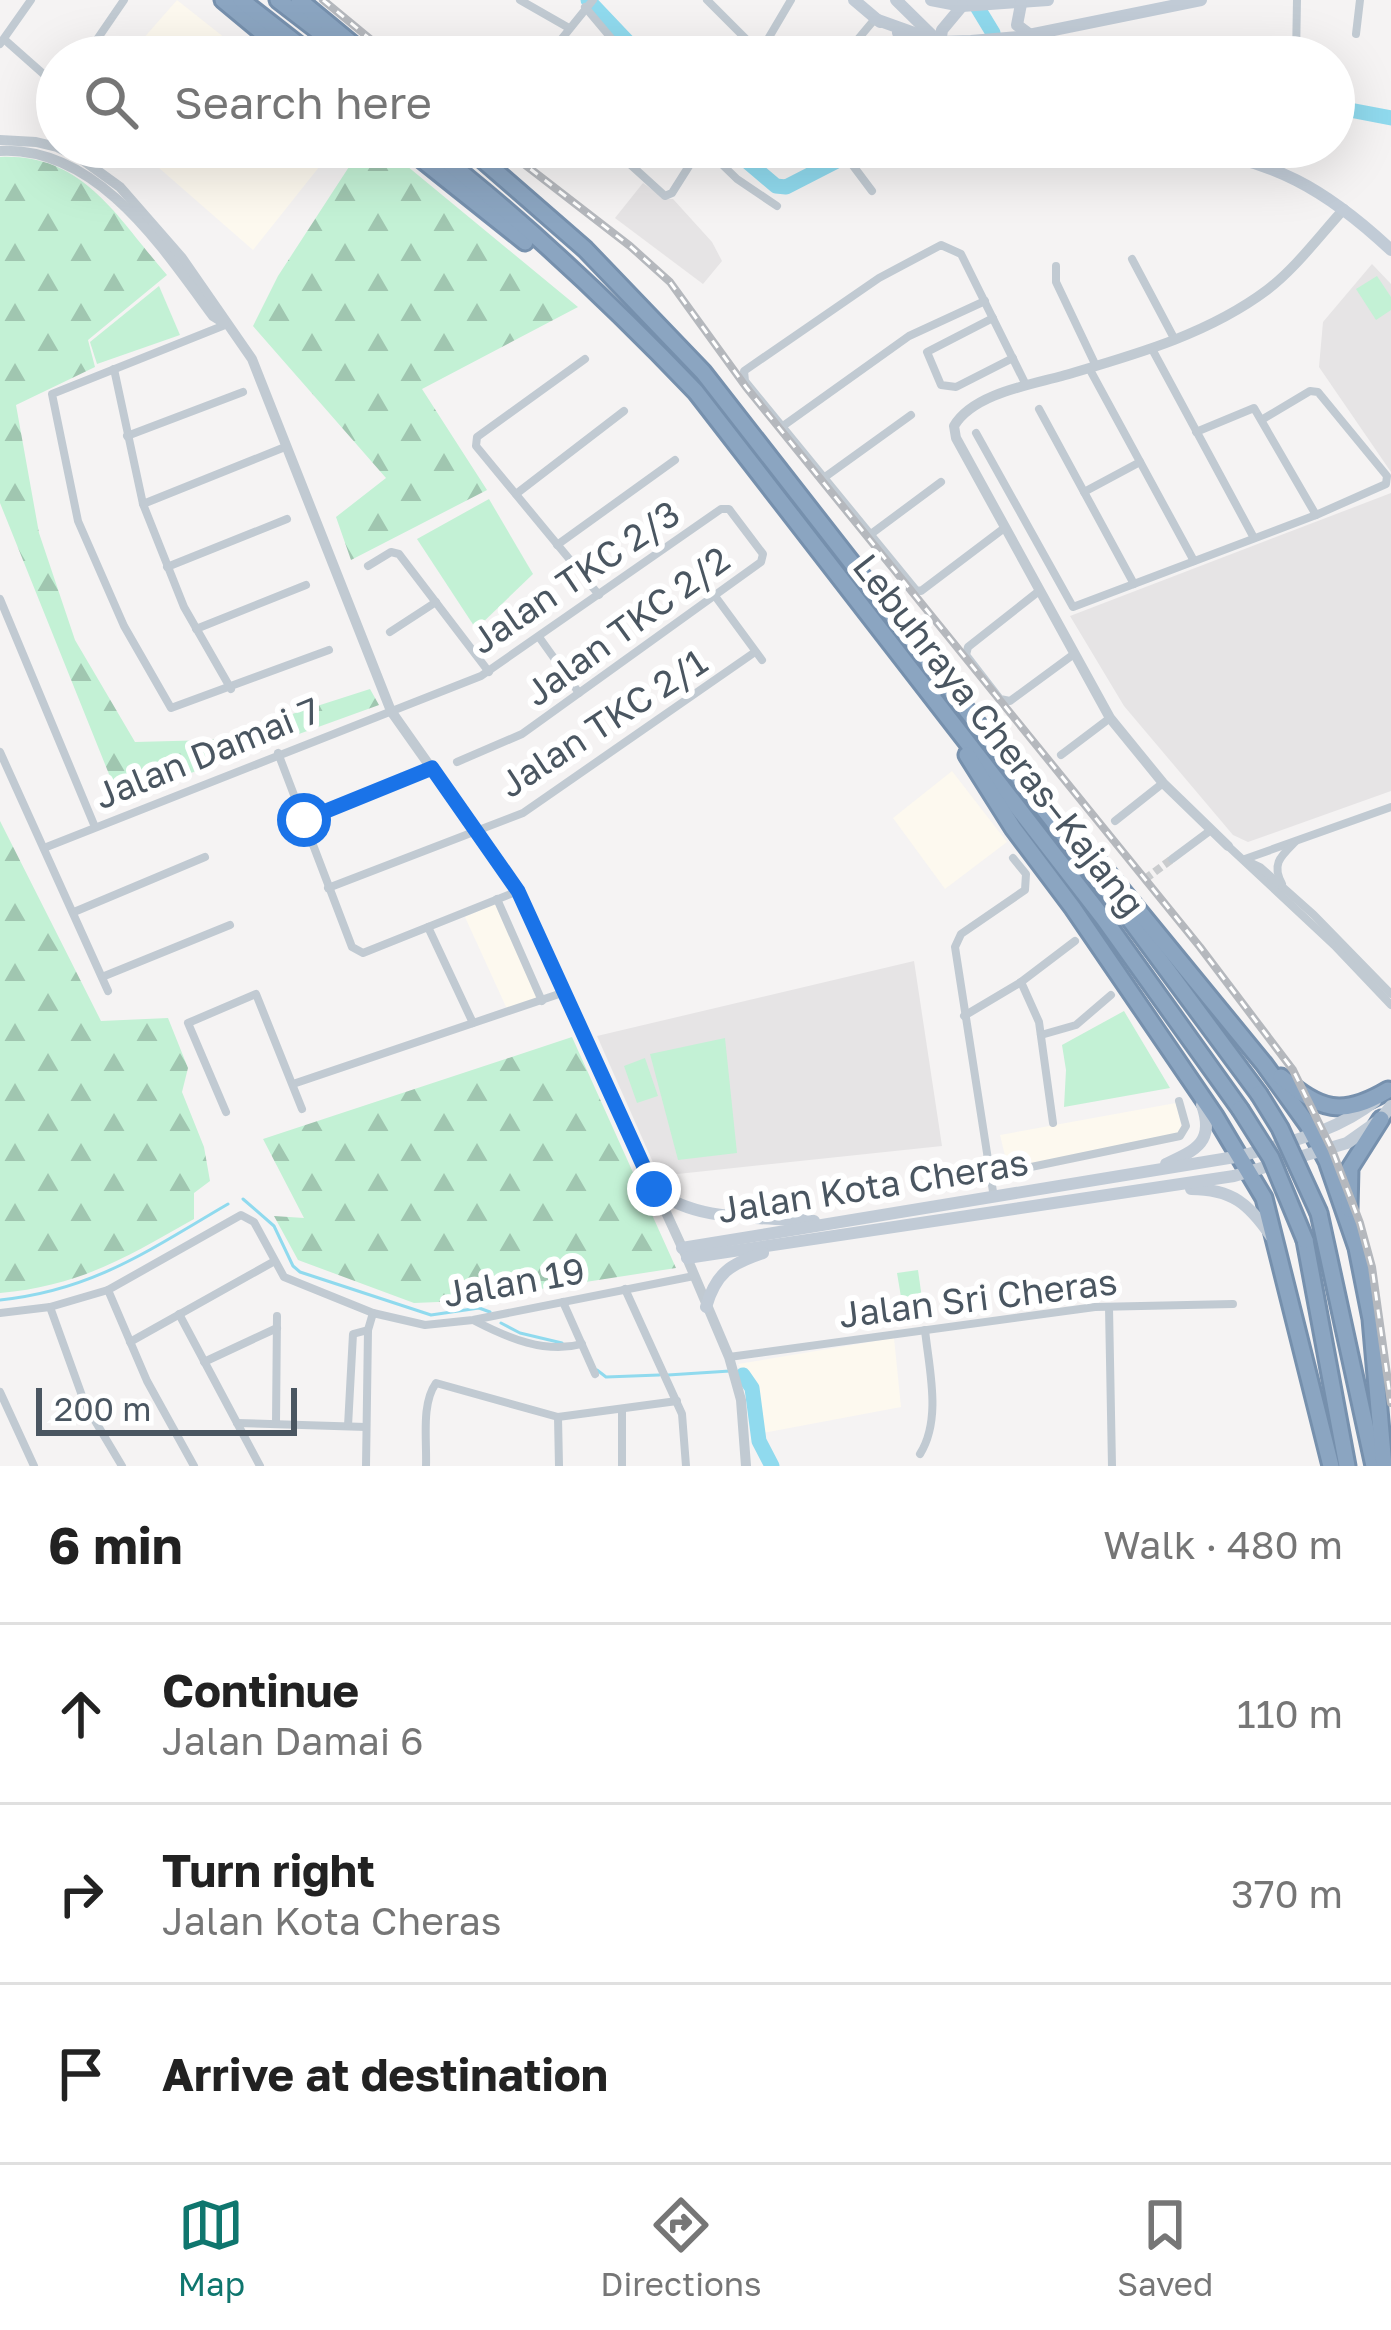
<!DOCTYPE html>
<meta charset="utf-8">
<style>
:root{--surface:#fff;--page:#f6f6f6;--text:#222;--muted:#767676;--line:#e0e0e0;--accent:#0f766e}
body{margin:0;font-family:"Golos Text",sans-serif;background:var(--page);color:var(--text)}
.scale{position:absolute;left:36px;bottom:30px;width:261px;box-sizing:border-box;padding-left:12px;border:6px solid #4a5661;border-top:0;font-size:33px;line-height:42px;white-space:nowrap;color:#4a5661;-webkit-text-stroke:9px #fff;paint-order:stroke}
.stop{position:absolute;width:36px;height:36px;margin:-27px;border:9px solid #1a73e8;border-radius:50%;background:#fff}
.stop.end{background:#1a73e8;border-color:#fff;box-shadow:0 3px 12px #0008}
.list{margin:0;padding:0;list-style:none}
h2{display:flex;justify-content:space-between;align-items:center;height:156px;margin:0;padding:0 48px;font-size:51px}
h2 small{font-size:39px;font-weight:400;color:var(--muted)}
.list li{display:grid;grid-template-columns:78px 1fr auto;gap:36px;align-items:center;box-sizing:border-box;height:180px;padding:0 48px;border-top:3px solid var(--line)}
.list b{display:block;font-size:45px;white-space:nowrap}
.list p{margin:0;font-size:39px;white-space:nowrap;color:var(--muted)}
.list em{font-size:39px;font-style:normal;color:var(--muted)}
.icon{flex:none;width:66px;height:66px;fill:none;stroke:currentColor;stroke-width:2;stroke-linecap:round;stroke-linejoin:round}
.map{position:relative;flex:none;width:1391px;height:1466px;overflow:hidden}
.search{position:absolute;background:var(--surface);box-shadow:0 12px 48px #0002;left:36px;right:36px;top:36px;height:132px;display:flex;align-items:center;gap:30px;box-sizing:border-box;padding:0 42px;border-radius:66px;color:var(--muted);font-size:45px}
.sheet{height:696px;background:var(--surface)}
nav{display:flex;justify-content:space-around;align-items:center;box-sizing:border-box;height:168px;border-top:3px solid var(--line);background:var(--surface);font-size:33px;color:var(--muted)}
nav a{display:grid;justify-items:center;gap:6px}
nav .on{color:var(--accent)}
.map>svg:first-child{display:block}
</style>
<div class="map">
<svg width="1391" height="1466" viewBox="0 0 1391 1466">
<defs>
<pattern id="forest-firs" width="22" height="20" patternUnits="userSpaceOnUse" patternTransform="scale(3)"><rect width="22" height="20" fill="#c3f1d5"/><path d="M5 1l3.5 6h-7zM16 11l3.5 6h-7z" fill="#a0c6b0"/></pattern>
</defs>
<rect width="100%" height="100%" fill="#f5f3f3"/>
<g fill="#fdf9ef">
<polygon points="177,0 249,57 127,57"/>
<polygon points="135,147 335,147 253,250"/>
<polygon points="952,771 1007,842 945,889 893,818"/>
<polygon points="495,904 537,998 507,1009 465,917"/>
<polygon points="1176,1103 1182,1129 1179,1133 1012,1168 1007,1164 1000,1135"/>
<polygon points="894,1338 901,1407 763,1433 755,1389 738,1364"/>
</g>
<g fill="#e6e4e5">
<polygon points="643,183 665,199 673,199 712,242 722,261 703,284 615,218"/>
<polygon points="1372,264 1391,284 1391,472 1319,367 1323,322"/>
<polygon points="1391,493 1391,791 1248,842 1233,835 1124,706 1070,616"/>
<polygon points="914,961 942,1146 659,1176 597,1036"/>
</g>
<g fill="url(#forest-firs)">
<polygon points="384,147 578,307 422,389 487,490 351,560 336,517 386,478 253,326 278,276 358,153"/>
<path d="M0 157C84 153 117 218 167 275L88 340 95 367 16 405 39 533 75 640 135 742 211 740 370 689 379 705 119 799 0 503Z"/>
<path d="M0 821 101 1021 168 1018 188 1068 182 1092 204 1147 210 1181 194 1193V1219C127 1257 80 1286 0 1293Z"/>
<polygon points="572,1037 676,1268 462,1301 414,1303 298,1260 274,1216 304,1218 263,1139"/>
</g>
<g fill="#c3f1d5">
<polygon points="1377,276 1391,297 1391,310 1376,320 1356,289"/>
<polygon points="159,286 180,335 97,364 90,342"/>
<polygon points="489,499 533,574 476,629 417,539"/>
<polygon points="1124,1011 1170,1088 1064,1107 1066,1070 1062,1045"/>
<polygon points="725,1038 737,1153 678,1160 650,1054"/>
<polygon points="645,1058 658,1096 637,1103 624,1066"/>
<polygon points="918,1270 924,1313 904,1315 897,1273"/>
</g>
<g fill="none" stroke-linecap="round" stroke-linejoin="round">
<g stroke="#90daee" stroke-width="3">
<polyline points="243,1199 274,1226 293,1266 300,1272 431,1315 479,1308 490,1312"/>
<path d="M0 1300C94 1290 149 1250 228 1204"/>
<polyline points="501,1323 520,1333 562,1343"/>
<polyline points="597,1370 606,1377 659,1375"/>
<polyline points="668,1375 730,1371"/>
</g>
<g stroke="#90daee" stroke-width="15">
<polyline points="588,0 642,57"/>
<polyline points="973,0 993,33 997,57"/>
<polyline points="1334,107 1391,118"/>
<polyline points="730,147 776,186 786,187 864,147"/>
<polyline points="743,1375 752,1388 759,1441 772,1466"/>
</g>
<polyline stroke="#caccce" stroke-width="8" stroke-dasharray="8 4" stroke-linecap="butt" points="1145,879 1172,859"/>
<g stroke="#7690ad" stroke-width="21">
<g id="motorway">
<polyline points="223,0 292,57"/>
<polyline points="241,0 314,57"/>
<polyline points="278,0 352,57"/>
<polyline points="299,0 368,57"/>
<polyline points="406,147 525,242"/>
<path d="M429 147C524 221 613 305 696 392L1104 919 1240 1109"/>
<polyline points="468,147 585,249 703,372 1128,917 1259,1094"/>
<polyline points="967,755 1013,828 1073,908 1215,1116 1264,1198 1331,1466"/>
<polyline points="1084,844 1264,1064 1308,1125 1327,1161 1356,1245"/>
<path d="M1281 1077C1321 1110 1341 1118 1388 1090"/>
<polyline points="1349,1209 1350,1168 1381,1119"/>
<polyline points="1319,1213 1374,1466"/>
<polyline points="1355,1238 1371,1319 1384,1466"/>
<polyline points="1305,1240 1347,1466"/>
</g>
</g>
<g stroke="#c1cad2" stroke-width="8">
<polyline points="520,0 569,28"/>
<polyline points="707,0 760,53"/>
<polyline points="585,7 627,57"/>
<polyline points="1356,34 1360,0"/>
<polyline points="5,40 57,86"/>
<polyline points="0,44 31,0"/>
<polyline points="758,56 791,0"/>
<polyline points="85,57 124,0"/>
<polyline points="547,57 593,0"/>
<polyline points="843,57 874,20"/>
<polyline points="1296,57 1297,0"/>
<polyline points="611,147 665,196 672,193 701,147"/>
<polyline points="704,147 737,179 777,206"/>
<polyline points="839,147 872,191"/>
<polyline points="1132,259 1175,340"/>
<polyline points="1056,266 1056,282 1096,366"/>
<polyline points="993,318 927,352 941,385 956,387 1013,358"/>
<polyline points="225,325 52,394 78,521 124,626 171,708 329,650"/>
<polyline points="1152,349 1254,538"/>
<polyline points="585,359 477,437 476,446 599,595"/>
<polyline points="1089,368 1194,561"/>
<polyline points="114,369 143,504 184,607 231,689"/>
<polyline points="1039,409 1134,584"/>
<polyline points="783,426 909,336 985,301"/>
<polyline points="1196,432 1254,408 1316,515"/>
<polyline points="976,433 1073,607 1316,515 1386,484 1387,476 1318,392 1310,391 1263,419"/>
<polyline points="127,436 243,392"/>
<polyline points="825,477 911,415"/>
<polyline points="1084,492 1140,462"/>
<polyline points="516,494 624,411"/>
<polyline points="143,504 285,447"/>
<polyline points="1003,529 921,591 916,590 745,381 744,371 879,278 941,245 961,254 1026,385"/>
<polyline points="871,534 941,482"/>
<polyline points="557,545 675,460"/>
<polyline points="368,566 391,552 399,554 489,672"/>
<polyline points="167,567 287,519"/>
<polyline points="1039,591 968,647 966,655 1000,699 1010,701 1074,654"/>
<polyline points="715,596 762,660"/>
<polyline points="0,599 95,827"/>
<polyline points="196,629 306,585"/>
<polyline points="390,632 436,602"/>
<polyline points="539,637 579,693"/>
<polyline points="0,752 108,991"/>
<polyline points="278,753 352,947 363,953 518,891"/>
<polyline points="1061,755 1110,718"/>
<polyline points="304,820 432,768"/>
<polyline points="1115,821 1163,783"/>
<polyline points="1228,846 1334,945 1391,1005"/>
<polyline points="44,848 481,676 721,509 729,509 763,554 761,562 522,734 457,762"/>
<polyline points="1172,859 1211,830"/>
<polyline points="1245,859 1391,807"/>
<polyline points="1245,860 1260,867 1314,915 1391,994"/>
<path d="M1282 884C1271 864 1281 856 1295 842"/>
<polyline points="328,888 523,813 755,652"/>
<polyline points="497,899 542,1001"/>
<polyline points="74,912 205,857"/>
<polyline points="428,927 473,1023"/>
<polyline points="102,977 230,925"/>
<polyline points="1021,982 1039,1022 1053,1123"/>
<polyline points="964,1016 1021,982 1075,941"/>
<polyline points="1041,1035 1076,1025 1111,995"/>
<polyline points="293,1084 562,993"/>
<polyline points="226,1112 188,1023 256,994 302,1109"/>
<polyline points="989,1165 1004,1162 1012,1171 1180,1136 1186,1126 1179,1101"/>
<polyline points="994,1198 955,947 961,934 1025,890 1026,874 1013,858"/>
<polyline points="625,1289 682,1414 686,1466"/>
<polyline points="108,1290 147,1381 194,1466"/>
<polyline points="563,1302 595,1374"/>
<polyline points="50,1307 85,1404 122,1466"/>
<polyline points="1109,1307 1112,1466"/>
<polyline points="0,1313 50,1307 108,1290 241,1215 254,1222 284,1277 373,1313 425,1325 473,1320 694,1276"/>
<polyline points="179,1314 260,1466"/>
<path d="M475 1321C508 1338 545 1354 582 1344"/>
<polyline points="130,1342 273,1262"/>
<polyline points="729,1357 1095,1307 1233,1304"/>
<polyline points="204,1362 277,1328"/>
<polyline points="0,1392 34,1466"/>
<polyline points="622,1410 622,1466"/>
<polyline points="558,1417 559,1466"/>
<polyline points="276,1422 277,1316"/>
<polyline points="237,1423 366,1427"/>
<polyline points="348,1426 353,1334 368,1330"/>
<path d="M920 1454C942 1419 929 1369 925 1330"/>
<polyline points="366,1466 368,1330 373,1313"/>
<path d="M426 1466C427 1440 421 1404 436 1383L558 1417 677 1401"/>
</g>
<g stroke="#c1cad2" stroke-width="10">
<polyline points="0,140 36,142 57,147 80,158 120,187 182,258 252,359 391,711 518,891 687,1258 729,1357 741,1400 746,1466"/>
<path d="M0 151C97 146 162 247 213 316L224 323"/>
<path d="M1228 846 1163 783 1110 718 956 438 954 426C973 394 1029 385 1062 376 1133 355 1207 335 1267 290 1296 268 1320 235 1344 209"/>
</g>
<g stroke="#c1cbd6" stroke-width="12">
<polyline points="854,0 880,22"/>
<polyline points="896,0 954,57"/>
<polyline points="931,0 962,6 1048,0"/>
<polyline points="1021,4 1017,25 1029,34"/>
<polyline points="875,19 939,42 971,41 1019,37 1201,0"/>
<polyline points="898,33 930,57"/>
<polyline points="938,57 942,30 962,6"/>
<polyline points="980,57 1001,42"/>
<polyline points="1105,147 1190,150"/>
<path d="M1184 147C1273 160 1325 188 1391 250"/>
<path d="M1166 1164C1196 1150 1215 1142 1202 1105"/>
<path d="M654 1189C698 1224 761 1216 814 1221"/>
<path d="M1191 1189C1232 1189 1249 1204 1271 1236"/>
<path d="M682 1248 1241 1156C1288 1142 1336 1132 1375 1101"/>
<polyline points="687,1258 1234,1176 1347,1143 1381,1119 1391,1106"/>
<path d="M706 1307C716 1273 730 1264 763 1253"/>
</g>
<use href="#motorway" stroke="#8ba5c1" stroke-width="15"/>
<g stroke="#b5b8bd" stroke-width="8">
<g id="rail">
<polyline points="323,0 392,57"/>
<polyline points="502,147 630,246 670,282 746,387 1200,947 1293,1070 1332,1150 1360,1223 1372,1267 1391,1403"/>
</g>
</g>
<use href="#rail" stroke="#fff" stroke-width="3" stroke-dasharray="9" stroke-linecap="butt"/>
<g stroke="#7690ad" stroke-width="21" stroke-linecap="butt">
<g id="motorway-bridge">
<polyline points="1259,1094 1280,1128 1319,1213"/>
<polyline points="1240,1109 1271,1158 1305,1240"/>
</g>
</g>
<use href="#motorway-bridge" stroke="#8ba5c1" stroke-width="15"/>
</g>
<g fill="none" stroke-linecap="round" stroke-linejoin="round">
<polyline stroke="#1a73e8" stroke-width="15" points="304,820 432,768 518,891 654,1189"/>
</g>
<g text-anchor="middle" stroke-width="12" stroke-linejoin="round" paint-order="stroke">
<g font-size="36" fill="#4a5661" stroke="#fff">
<text transform="translate(575 577) rotate(-34)" y="13">Jalan TKC 2/3</text>
<text transform="translate(627 626) rotate(-36)" y="13">Jalan TKC 2/2</text>
<text transform="translate(603 723) rotate(-33)" y="13">Jalan TKC 2/1</text>
<text transform="translate(999 735) rotate(52)" y="13">Lebuhraya Cheras–Kajang</text>
<text transform="translate(207 753) rotate(-22)" y="13">Jalan Damai 7</text>
<text transform="translate(873 1186) rotate(-9)" y="13">Jalan Kota Cheras</text>
<text transform="translate(514 1282) rotate(-10)" y="13">Jalan 19</text>
<text transform="translate(978 1298) rotate(-7)" y="13">Jalan Sri Cheras</text>
</g>
</g>
</svg>
<div class="scale">200 m</div>
<div class="stop" style="left:304px;top:820px"></div>
<div class="stop end" style="left:654px;top:1189px"></div>
<div class="search"><svg class="icon" aria-label="search" viewBox="0 0 24 24"><circle cx="10" cy="10" r="6"/><path d="M15 15l6 6"/></svg>Search here</div>
</div>
<section class="sheet">
<h2>6 min<small>Walk · 480 m</small></h2>
<ul class="list">
<li><svg class="icon" aria-label="ahead" viewBox="0 0 24 24"><path d="M12 20V5M6 11l6-6 6 6"/></svg><div><b>Continue</b><p>Jalan Damai 6</p></div><em>110 m</em></li>
<li><svg class="icon" aria-label="right" viewBox="0 0 24 24"><path d="M7 20v-9h11M14 6l5 5-5 5"/></svg><div><b>Turn right</b><p>Jalan Kota Cheras</p></div><em>370 m</em></li>
<li><svg class="icon" aria-label="arrive" viewBox="0 0 24 24"><path d="M6 21V4h12l-3 4 3 4H6"/></svg><div><b>Arrive at destination</b></div></li>
</ul>
</section>
<nav>
<a class="on"><svg class="icon" aria-label="map" viewBox="0 0 24 24"><path d="M3 6l6-2 6 2 6-2v14l-6 2-6-2-6 2zM9 4v14M15 6v14"/></svg>Map</a>
<a><svg class="icon" aria-label="directions" viewBox="0 0 24 24"><path d="M12 3l9 9-9 9-9-9zM9 14v-3h6M13 9l2 2-2 2"/></svg>Directions</a>
<a><svg class="icon" aria-label="saved" viewBox="0 0 24 24"><path d="M7 4h10v16l-5-4-5 4z"/></svg>Saved</a>
</nav>
